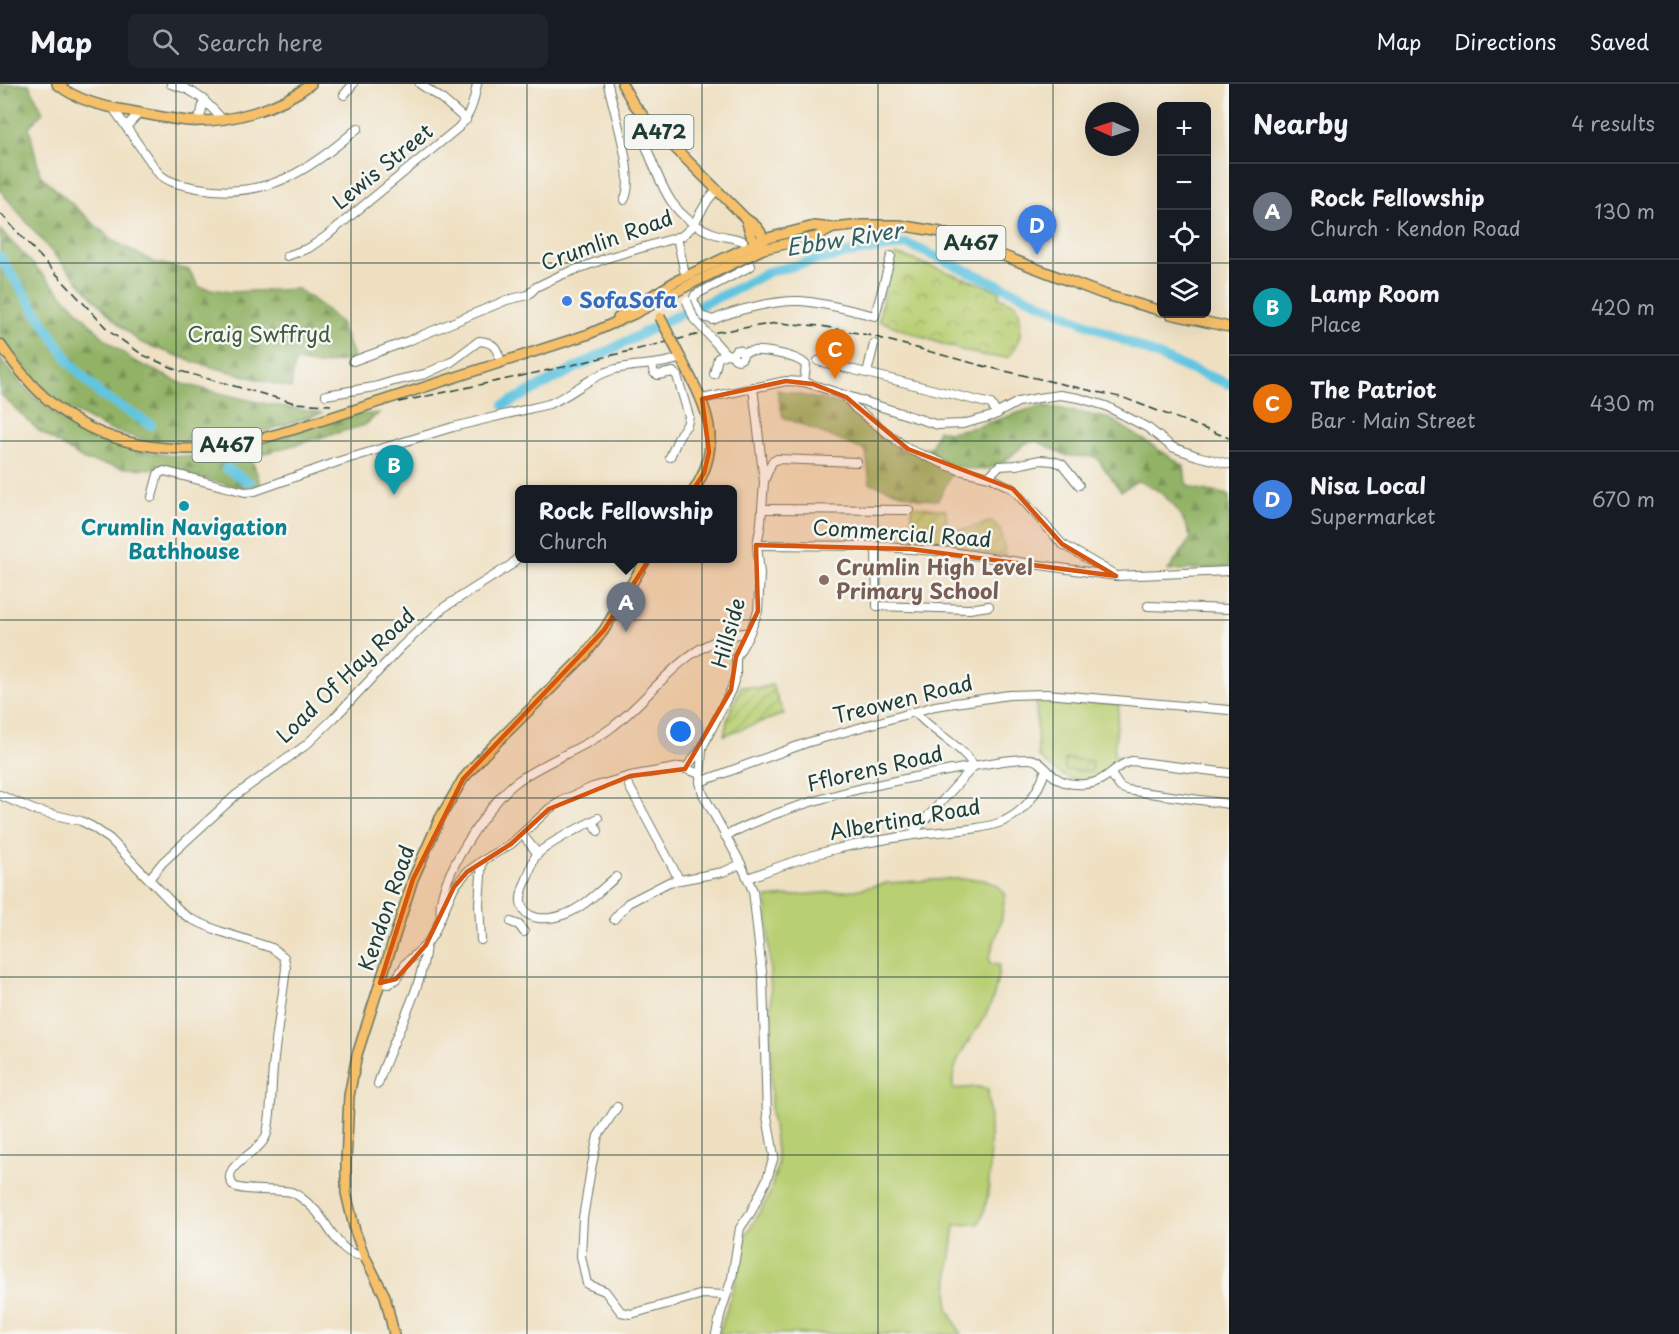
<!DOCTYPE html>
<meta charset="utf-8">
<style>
:root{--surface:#171b24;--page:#20242c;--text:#f1f3f6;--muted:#9ea1a6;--line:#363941;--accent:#d93025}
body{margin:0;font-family:"Playpen Sans",sans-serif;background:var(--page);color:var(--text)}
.controls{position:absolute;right:18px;top:18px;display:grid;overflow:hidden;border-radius:9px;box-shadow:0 6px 24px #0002}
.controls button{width:54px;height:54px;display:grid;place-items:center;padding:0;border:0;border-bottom:2px solid var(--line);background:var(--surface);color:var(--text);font:30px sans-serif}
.compass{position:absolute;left:1085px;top:18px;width:54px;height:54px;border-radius:50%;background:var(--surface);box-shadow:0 6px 24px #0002;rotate:273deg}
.you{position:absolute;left:681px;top:648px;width:21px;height:21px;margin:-15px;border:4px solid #fff;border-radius:50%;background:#1a73e8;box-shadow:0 0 0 9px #1a73e833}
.badge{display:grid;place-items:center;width:39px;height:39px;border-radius:50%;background:var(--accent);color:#fff;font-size:20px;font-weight:700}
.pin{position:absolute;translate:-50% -50px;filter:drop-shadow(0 2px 3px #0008)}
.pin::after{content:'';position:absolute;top:32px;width:21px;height:18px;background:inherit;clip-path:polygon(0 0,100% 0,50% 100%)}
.popup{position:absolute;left:515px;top:401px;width:222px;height:78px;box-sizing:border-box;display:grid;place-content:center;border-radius:9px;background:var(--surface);filter:drop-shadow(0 2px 4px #0005);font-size:20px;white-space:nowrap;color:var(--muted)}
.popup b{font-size:22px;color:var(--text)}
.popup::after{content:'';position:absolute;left:50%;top:100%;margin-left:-12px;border:12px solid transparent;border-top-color:var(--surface)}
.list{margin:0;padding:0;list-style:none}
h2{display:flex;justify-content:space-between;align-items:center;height:78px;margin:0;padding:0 24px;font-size:26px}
h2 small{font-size:20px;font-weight:400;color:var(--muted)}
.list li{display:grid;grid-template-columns:39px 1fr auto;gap:18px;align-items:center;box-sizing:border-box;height:96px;padding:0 24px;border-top:2px solid var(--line)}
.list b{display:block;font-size:22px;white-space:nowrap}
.list p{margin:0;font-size:20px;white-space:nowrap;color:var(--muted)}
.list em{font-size:20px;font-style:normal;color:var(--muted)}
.icon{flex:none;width:33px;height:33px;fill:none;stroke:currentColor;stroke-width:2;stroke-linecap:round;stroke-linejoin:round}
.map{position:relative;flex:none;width:1229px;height:1250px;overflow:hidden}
header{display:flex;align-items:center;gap:36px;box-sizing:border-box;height:84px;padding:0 30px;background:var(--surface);border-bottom:2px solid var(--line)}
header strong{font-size:28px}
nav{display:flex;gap:33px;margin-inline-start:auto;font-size:21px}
.search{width:420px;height:54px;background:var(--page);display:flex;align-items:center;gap:15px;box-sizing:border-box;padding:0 21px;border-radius:9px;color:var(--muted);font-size:22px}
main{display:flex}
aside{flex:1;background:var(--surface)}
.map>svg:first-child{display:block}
</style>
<header>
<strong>Map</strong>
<div class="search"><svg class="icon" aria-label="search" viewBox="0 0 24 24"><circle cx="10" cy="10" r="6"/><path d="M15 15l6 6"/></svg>Search here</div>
<nav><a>Map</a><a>Directions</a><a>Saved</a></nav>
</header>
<main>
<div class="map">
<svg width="1229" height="1250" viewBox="0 0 1229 1250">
<defs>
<pattern id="forest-firs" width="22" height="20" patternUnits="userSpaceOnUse" patternTransform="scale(1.5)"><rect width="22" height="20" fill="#92b265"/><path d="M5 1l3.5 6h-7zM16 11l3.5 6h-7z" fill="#779254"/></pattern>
<pattern id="park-crowns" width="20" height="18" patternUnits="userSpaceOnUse" patternTransform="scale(1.5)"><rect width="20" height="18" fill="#b9cf73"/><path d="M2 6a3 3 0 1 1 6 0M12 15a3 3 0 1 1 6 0" fill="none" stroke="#96a95f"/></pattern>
<pattern id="garden-furrows" width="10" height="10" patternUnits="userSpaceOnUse" patternTransform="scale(1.5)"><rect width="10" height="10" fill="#b9cf73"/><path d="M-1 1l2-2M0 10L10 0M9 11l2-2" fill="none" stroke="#96a95f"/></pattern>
</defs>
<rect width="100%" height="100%" fill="#f6f6f2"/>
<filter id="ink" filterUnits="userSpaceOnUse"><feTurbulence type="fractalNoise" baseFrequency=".0167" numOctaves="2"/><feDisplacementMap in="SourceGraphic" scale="12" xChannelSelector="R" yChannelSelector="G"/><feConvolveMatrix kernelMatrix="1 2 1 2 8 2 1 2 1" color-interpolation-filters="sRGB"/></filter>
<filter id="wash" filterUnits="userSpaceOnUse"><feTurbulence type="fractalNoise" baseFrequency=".008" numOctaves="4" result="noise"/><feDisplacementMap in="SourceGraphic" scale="24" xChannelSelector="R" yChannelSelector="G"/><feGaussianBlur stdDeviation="1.35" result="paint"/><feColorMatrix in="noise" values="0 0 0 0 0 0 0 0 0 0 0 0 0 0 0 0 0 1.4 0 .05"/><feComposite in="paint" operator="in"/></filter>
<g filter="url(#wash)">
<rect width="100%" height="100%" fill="#efe0c2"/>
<g fill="#b9cf73" stroke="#6c8654" stroke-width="1.5">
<path d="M1036 615 1119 620 1114 671 1124 674C1117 679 1112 685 1105 689 1080 707 1057 691 1038 672Z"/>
<path d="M949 795C968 795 994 791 1005 811L1001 838 989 874 991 880 999 881C998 896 994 915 987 928 974 953 950 974 953 1005L977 1003 988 1005C990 1034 995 1118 978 1140L955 1141 949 1186 948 1224 961 1250H719L741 1178 744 1155 769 1112 778 1080 771 1026V914L767 814 855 806 887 799Z"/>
</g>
<g fill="url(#forest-firs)" stroke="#58784c" stroke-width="1.5">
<polygon points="0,0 29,0 43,28 29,43 40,91 112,156 153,178 189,186 199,203 230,208 298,205 324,224 340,239 354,275 319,281 295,277 291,304 197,279 140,258 113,235 50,166 0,106"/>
<polygon points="0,146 106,256 134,277 183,300 261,319 322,329 269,346 226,356 148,357 108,345 64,322 36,297 0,251"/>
<path d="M0 274C16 296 36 316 58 332 99 362 166 377 215 371 262 364 307 340 352 331 360 330 370 330 379 329L365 341 251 373 261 401 242 404 162 385 124 384 84 376 39 347 0 310Z"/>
<path d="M777 306 842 320 900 366H918L932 362 938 346 950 348 976 343 1042 321 1111 335 1184 382 1186 399 1192 404 1229 411V483L1168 487 1191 454C1183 429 1163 403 1137 397L1121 407 1096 373 1067 372 1037 357 1026 359 1005 377 990 384 975 386 956 382 938 416 920 415 870 399 866 367 783 333Z"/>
</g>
<g fill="url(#park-crowns)" stroke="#6c8654" stroke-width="1.5">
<path d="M896 171 903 172 1000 207 999 213 1016 220C1024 238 1022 259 1008 273 974 276 912 248 879 237L889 178Z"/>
<polygon points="1065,675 1092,677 1092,687 1065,686"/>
</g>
<g fill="url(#garden-furrows)" stroke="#6c8654" stroke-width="1.5">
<path d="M912 422 946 426 947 444C962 449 977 442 992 437L1000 445 1006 472 913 459Z"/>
<polygon points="772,601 784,630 724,651 728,633 741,602 760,604"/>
</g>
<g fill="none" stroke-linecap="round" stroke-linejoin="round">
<g stroke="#62c5e0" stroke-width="10">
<polyline points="0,173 71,280 101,311 151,341"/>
<polyline points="504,321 676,232 732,207 768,188 848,169 907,160 1177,280 1229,300"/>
<polyline points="226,384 249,398"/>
</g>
</g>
</g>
<g filter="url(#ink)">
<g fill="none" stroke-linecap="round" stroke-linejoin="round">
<g stroke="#687666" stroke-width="10">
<g id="minor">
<path d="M171 0C194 5 206 17 221 34"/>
<polyline points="420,0 442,15 466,36"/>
<path d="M608 0C613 25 637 96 624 116"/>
<polyline points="344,11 353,0"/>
<path d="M113 24 159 90C171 100 183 101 198 104 266 116 309 87 358 44"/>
<polyline points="196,37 201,30 204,15"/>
<polyline points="126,43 139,29"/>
<path d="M643 55C660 95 667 131 710 148 721 153 733 153 743 157"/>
<polyline points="677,153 684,186"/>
<path d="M287 172 309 164 325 153 458 44C471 31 474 17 477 0"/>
<path d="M751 182 695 211 693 216 701 232 713 236C734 226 777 216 800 217 826 219 850 226 875 232L891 172"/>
<polyline points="715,258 726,270"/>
<circle cx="738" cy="271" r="5"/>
<path d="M743 269C756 263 796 271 806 281L804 298"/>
<polyline points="353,277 408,257 507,216 528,211 536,203 561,191 610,173 682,152 692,143 708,116 717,105"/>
<polyline points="818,277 991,320 997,330"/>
<polyline points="652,282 654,289 658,291 673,288 677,292 689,332 687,341 680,350 670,373"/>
<polyline points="867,289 874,260"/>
<polyline points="714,290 718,274 726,270 733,271"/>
<path d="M326 311 374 303 394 297 425 290 451 278 479 257C495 258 497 265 501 278"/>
<polyline points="846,313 855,324 908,365 959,386 990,393 1013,405 1062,460 1112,489"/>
<polyline points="702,315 786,297 804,298 938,341 963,340 992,332 1018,318 1038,314 1060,311 1079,314 1106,322 1148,344 1172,363 1197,372 1229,380"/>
<polyline points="989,392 999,382 1016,381 1040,376 1053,377 1062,380 1079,401"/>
<polyline points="764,397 772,378 777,375 857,378"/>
<path d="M152 413 158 390 164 387 245 408 255 407 340 377 453 343 549 320C572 311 591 291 616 285 638 279 657 283 681 274"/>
<polyline points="762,425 909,426"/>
<polyline points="757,461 876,462 910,465 951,468 1116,492 1229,487"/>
<polyline points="876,462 877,522 969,525 989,522"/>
<polyline points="1148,522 1229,525"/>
<polyline points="685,685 701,665"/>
<polyline points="1111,690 1120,703 1127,706 1229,720"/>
<polyline points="700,698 806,659 935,622 1009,611 1047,610 1229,626"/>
<polyline points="629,702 679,795"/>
<path d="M0 711 34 726 81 737 91 742 110 755 182 829 191 835 219 847 272 864 284 873 286 884C282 918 276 951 273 984 271 1005 272 1028 267 1049 262 1070 218 1081 233 1101 239 1108 277 1105 291 1108 300 1111 309 1120 316 1127 329 1141 342 1175 364 1171"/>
<path d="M598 734C584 742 544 760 535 773 532 778 531 785 529 790 526 798 520 808 521 817 523 838 548 836 563 831 582 825 600 806 616 793"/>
<polyline points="593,737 598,747"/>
<polyline points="522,750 538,770"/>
<path d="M911 751 974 682C960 660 932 648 915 628"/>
<path d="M725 752C796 716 875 700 952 686 977 682 1004 675 1029 675 1040 675 1046 687 1055 693 1063 699 1074 701 1085 700 1107 699 1113 681 1132 677L1229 689"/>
<polyline points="150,794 163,778 236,711 306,661 334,634 401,563 443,524 511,481 520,471"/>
<path d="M748 794C777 783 806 772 836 765 861 759 887 755 913 751 941 746 978 748 1004 737 1027 726 1038 708 1046 685"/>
<path d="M441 830C435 798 490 718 515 699 544 677 582 666 611 644 661 606 681 557 750 548"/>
<polyline points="614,835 628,819 669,798 723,788 741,780"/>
<polyline points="511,838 519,841 524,848"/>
<polyline points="481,856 479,820 482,777"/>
<polyline points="380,899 389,900 396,895 406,879 426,861 434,849 454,803 467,788 482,777 511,760 549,725 563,716 593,703 630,692 681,683 700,690"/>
<path d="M378 1000C392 954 422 909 426 861"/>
<polyline points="617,1023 598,1052 591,1085 583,1134 581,1172 587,1200 605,1207 621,1228 631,1230 703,1210 725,1211"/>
<polyline points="716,1250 721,1228 732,1194 740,1144 751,1128 767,1095 774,1072 767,1032 763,897 753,807 741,780 703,710 700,698 702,664 731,606 736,591 736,573 748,553 758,527 760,490 757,461 761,439 764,398 753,303"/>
</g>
</g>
<g stroke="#687666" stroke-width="12">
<g id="major">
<path d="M57 0C77 17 105 23 130 27 150 31 169 35 189 37 230 39 278 25 311 0"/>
<path d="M622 0 633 19 646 35 746 135C756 141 764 148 763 160"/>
<path d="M746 135C749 145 751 156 759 162"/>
<polyline points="1170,230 1229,243"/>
<polyline points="618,234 630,225 676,197 764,155 814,142 833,144 863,141 899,141 941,148 1103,210 1162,227"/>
<path d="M0 260C14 280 29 300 48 316 101 363 175 373 243 359 260 356 276 350 292 346L589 250 634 230 691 200 763 165 816 153 833 144"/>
<path d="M675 263C700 313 729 352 694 406"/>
<polyline points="394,1250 385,1212 364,1171 355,1147 346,1109 346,1078 349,1012 357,971 413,795 440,734 463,695 484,671 585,571 604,546 647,474"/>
</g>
</g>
<use href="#minor" stroke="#fff" stroke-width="8"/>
<use href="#major" stroke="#f6c06b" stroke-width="9"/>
<g stroke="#1f3d34" stroke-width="1.5" stroke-dasharray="9 4.5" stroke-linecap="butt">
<polyline points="0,129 110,248 143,271 180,287 295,319 331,321"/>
<polyline points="399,318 568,282 696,251 777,239 821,242 868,251 987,283 1124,314 1229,354"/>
</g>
<g stroke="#687666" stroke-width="10" stroke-linecap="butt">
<polyline id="minor-bridge" points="687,217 694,235 715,258"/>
</g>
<g stroke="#687666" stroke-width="12" stroke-linecap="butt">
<polyline id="major-bridge" points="660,233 675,263"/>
</g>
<use href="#minor-bridge" stroke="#fff" stroke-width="8"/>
<use href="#major-bridge" stroke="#f6c06b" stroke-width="9"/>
</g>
</g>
<path fill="#d45610" fill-opacity="0.2" stroke="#d45610" stroke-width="4.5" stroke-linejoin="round" d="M786 297 813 300 846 313 908 365 1013 405 1062 460 1116 492 910 465 756 461 758 527 736 573 731 606 685 685 630 692 549 725 511 760 467 788 454 803 426 861 396 895 380 899 413 795 463 695 604 546 704 389 709 368 702 315Z"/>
<path fill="none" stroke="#1f3d34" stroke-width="1.5" stroke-opacity="0.55" d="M176 0V1250M351 0V1250M527 0V1250M702 0V1250M878 0V1250M1053 0V1250M0 179H1162M1206 179H1229M0 357H1229M0 536H1229M0 714H1229M0 893H1229M0 1071H1229"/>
<circle fill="#3f7fe0" stroke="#f6f6f2" stroke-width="2" cx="567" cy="217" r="6"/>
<circle fill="#0f9aa8" stroke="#f6f6f2" stroke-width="2" cx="184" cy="422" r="6"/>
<circle fill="#8d6e63" stroke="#f6f6f2" stroke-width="2" cx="824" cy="496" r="6"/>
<g text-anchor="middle" stroke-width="5" stroke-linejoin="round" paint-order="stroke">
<g fill="#f6f6f2" stroke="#60746d" stroke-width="1.5">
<rect x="624.5" y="31" width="69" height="34" rx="4.5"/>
<rect x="936.5" y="142" width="69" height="34" rx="4.5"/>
<rect x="192.5" y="344" width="69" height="34" rx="4.5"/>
</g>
<g font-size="20" font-weight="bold" fill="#1f3d34">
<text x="659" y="55">A472</text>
<text x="971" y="166">A467</text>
<text x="227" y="368">A467</text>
</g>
<g font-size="21" fill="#1f3d34" stroke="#f6f6f2">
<text transform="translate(383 83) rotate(-39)" y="7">Lewis Street</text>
<text transform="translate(607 157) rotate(-20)" y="7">Crumlin Road</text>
<text transform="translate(902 450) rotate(4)" y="7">Commercial Road</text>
<text transform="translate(729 549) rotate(-74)" y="7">Hillside</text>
<text transform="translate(346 592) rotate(-44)" y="7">Load Of Hay Road</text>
<text transform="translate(903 616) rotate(-14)" y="7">Treowen Road</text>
<text transform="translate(875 685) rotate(-13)" y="7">Fflorens Road</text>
<text transform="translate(905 736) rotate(-10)" y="7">Albertina Road</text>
<text transform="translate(387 824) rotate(-71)" y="7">Kendon Road</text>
</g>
<g font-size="21" font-weight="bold" fill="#366cbe" stroke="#f6f6f2" text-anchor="start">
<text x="579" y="224">SofaSofa</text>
</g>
<g font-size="21" fill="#3e5a41" stroke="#f6f6f2">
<text x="259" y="258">Craig Swffryd</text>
</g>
<g font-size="21" font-weight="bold" fill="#0d838f" stroke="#f6f6f2">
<text x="184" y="451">Crumlin Navigation<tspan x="184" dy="24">Bathhouse</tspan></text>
</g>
<g font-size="21" font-weight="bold" fill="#785e54" stroke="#f6f6f2" text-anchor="start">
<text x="836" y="491">Crumlin High Level<tspan x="836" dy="24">Primary School</tspan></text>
</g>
<g font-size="22" font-style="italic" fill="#305f5f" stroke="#f6f6f2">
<text transform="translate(844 155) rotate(-9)" y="8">Ebbw River</text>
</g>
</g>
</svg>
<div class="controls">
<button>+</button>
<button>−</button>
<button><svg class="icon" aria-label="locate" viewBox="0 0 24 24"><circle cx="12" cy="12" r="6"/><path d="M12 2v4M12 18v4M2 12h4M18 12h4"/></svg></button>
<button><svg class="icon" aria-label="layers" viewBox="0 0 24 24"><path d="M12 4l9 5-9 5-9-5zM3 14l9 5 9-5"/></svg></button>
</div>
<svg class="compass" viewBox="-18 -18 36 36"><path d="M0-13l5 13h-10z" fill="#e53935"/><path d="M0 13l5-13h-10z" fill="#9ea1a6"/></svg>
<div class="you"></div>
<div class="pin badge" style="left:626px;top:548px;background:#6b7280">A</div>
<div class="popup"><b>Rock Fellowship</b>Church</div>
<div class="pin badge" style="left:394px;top:411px;background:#0f9aa8">B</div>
<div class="pin badge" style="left:835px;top:295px;background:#e8710a">C</div>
<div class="pin badge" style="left:1037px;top:171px;background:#3f7fe0">D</div>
</div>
<aside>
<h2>Nearby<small>4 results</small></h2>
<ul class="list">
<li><span class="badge" style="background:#6b7280">A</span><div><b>Rock Fellowship</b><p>Church · Kendon Road</p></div><em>130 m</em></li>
<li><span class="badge" style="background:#0f9aa8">B</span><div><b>Lamp Room</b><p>Place</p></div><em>420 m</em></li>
<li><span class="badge" style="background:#e8710a">C</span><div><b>The Patriot</b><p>Bar · Main Street</p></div><em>430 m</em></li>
<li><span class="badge" style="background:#3f7fe0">D</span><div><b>Nisa Local</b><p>Supermarket</p></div><em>670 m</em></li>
</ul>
</aside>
</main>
